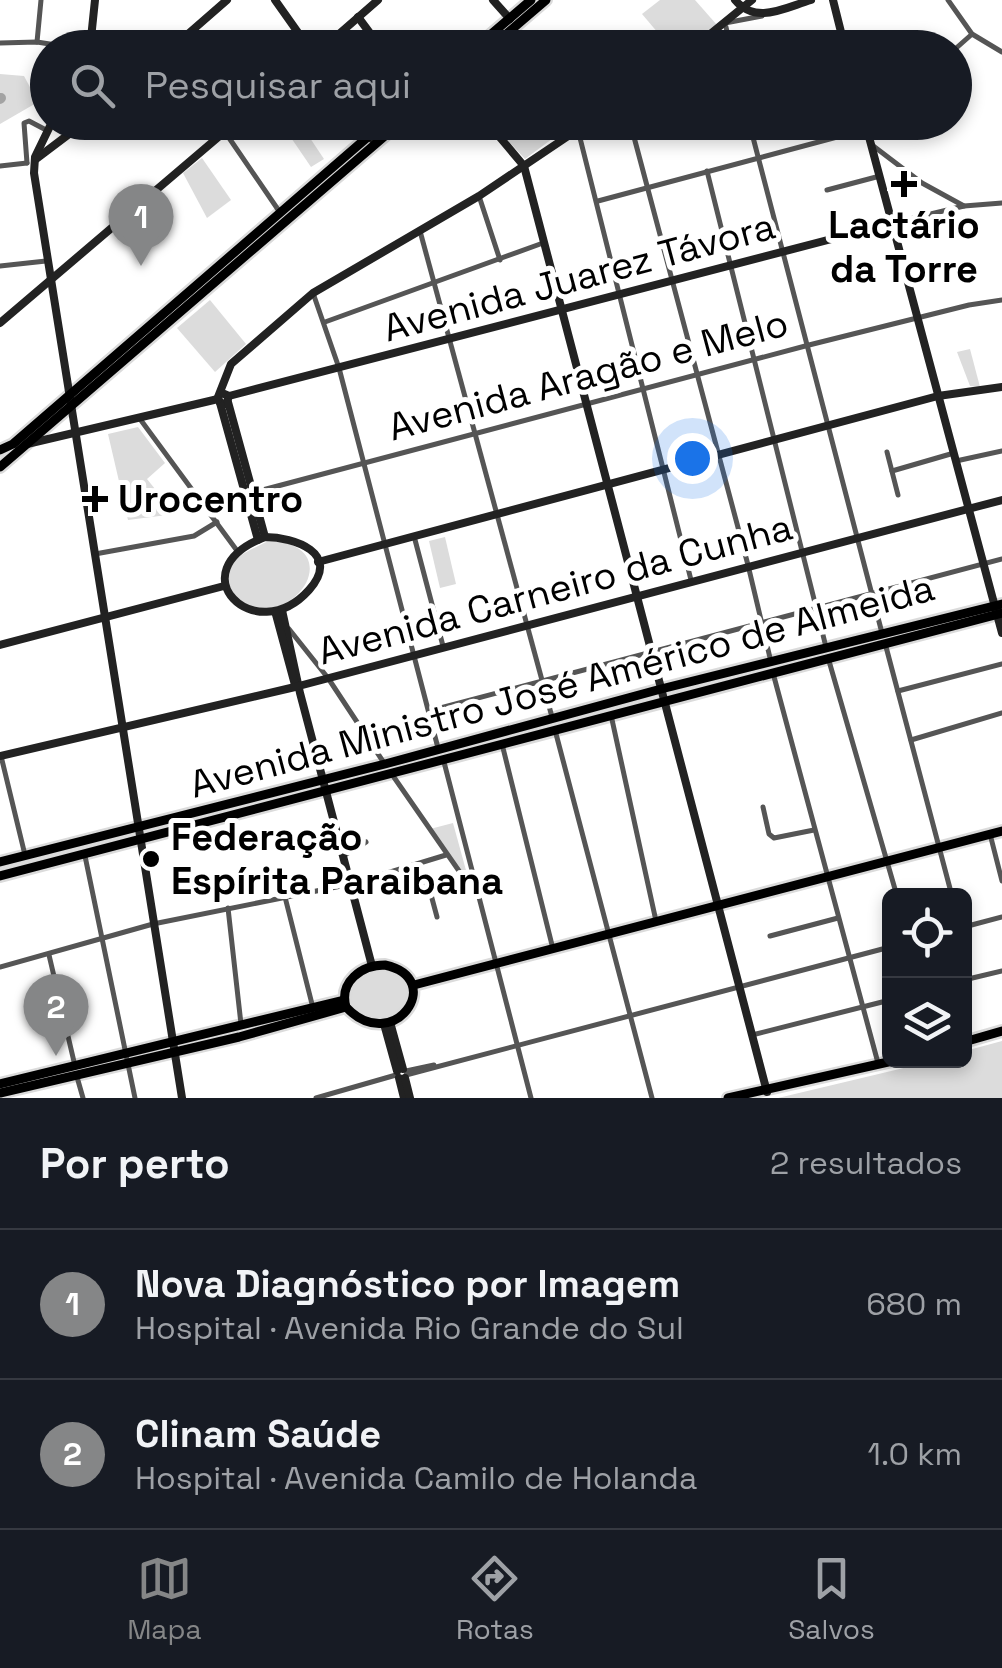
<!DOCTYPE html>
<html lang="pt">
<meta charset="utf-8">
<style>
:root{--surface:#171b24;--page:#242831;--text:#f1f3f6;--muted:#9ea1a6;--line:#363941;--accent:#858687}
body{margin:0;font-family:"Space Grotesk",sans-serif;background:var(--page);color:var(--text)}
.controls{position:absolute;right:30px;bottom:30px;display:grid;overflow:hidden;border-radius:15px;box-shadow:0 5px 15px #0003}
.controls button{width:90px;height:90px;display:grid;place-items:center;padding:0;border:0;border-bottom:2px solid var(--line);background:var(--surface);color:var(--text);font:50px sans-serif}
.you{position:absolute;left:692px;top:458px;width:35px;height:35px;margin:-25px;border:8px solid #fff;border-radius:50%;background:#1a73e8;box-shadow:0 0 0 15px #1a73e833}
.badge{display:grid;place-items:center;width:65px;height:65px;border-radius:50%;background:var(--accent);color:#fff;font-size:32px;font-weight:700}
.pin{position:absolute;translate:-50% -82px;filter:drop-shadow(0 2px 5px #0008)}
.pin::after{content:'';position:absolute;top:52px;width:35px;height:30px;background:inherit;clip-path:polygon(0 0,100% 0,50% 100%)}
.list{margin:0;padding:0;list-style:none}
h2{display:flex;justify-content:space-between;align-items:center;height:130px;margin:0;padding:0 40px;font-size:42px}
h2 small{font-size:32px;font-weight:400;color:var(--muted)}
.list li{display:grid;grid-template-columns:65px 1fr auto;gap:30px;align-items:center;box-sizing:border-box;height:150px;padding:0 40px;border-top:2px solid var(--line)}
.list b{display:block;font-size:38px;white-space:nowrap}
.list p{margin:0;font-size:32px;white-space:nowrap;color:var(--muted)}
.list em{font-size:32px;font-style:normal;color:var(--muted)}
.icon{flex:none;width:55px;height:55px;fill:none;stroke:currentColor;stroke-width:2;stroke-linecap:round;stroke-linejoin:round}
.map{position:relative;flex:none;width:1002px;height:1098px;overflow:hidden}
.search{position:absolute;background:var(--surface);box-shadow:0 5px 15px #0003;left:30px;right:30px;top:30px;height:110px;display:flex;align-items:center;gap:25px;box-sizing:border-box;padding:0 35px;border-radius:55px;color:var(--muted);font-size:38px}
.sheet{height:430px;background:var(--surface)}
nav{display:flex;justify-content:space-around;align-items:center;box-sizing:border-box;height:140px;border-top:2px solid var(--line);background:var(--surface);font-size:28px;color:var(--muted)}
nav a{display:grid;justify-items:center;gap:5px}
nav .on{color:var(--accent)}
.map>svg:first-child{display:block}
</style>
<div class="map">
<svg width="1002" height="1098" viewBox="0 0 1002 1098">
<rect width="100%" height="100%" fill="#fff"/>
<g fill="#dcdcdc">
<polygon points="660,0 695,0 717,25 683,47 670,47 642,14"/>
<polygon points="0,74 24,76 38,102 0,124"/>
<polygon points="544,122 556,136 525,159 503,135 513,126 511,123"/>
<polygon points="281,123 300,123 324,159 311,167"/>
<polygon points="202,158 231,200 207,218 183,173"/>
<polygon points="210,300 246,344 215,372 177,328"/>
<polygon points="970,349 980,387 970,386 957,352"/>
<polygon points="138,427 165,463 147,479 175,514 128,520 108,434"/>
<polygon points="445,537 456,584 440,588 429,541"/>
<path d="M268 541C347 543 299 626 247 605 225 597 221 571 240 556 248 550 259 546 268 541Z"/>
<polygon points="453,823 470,885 430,829"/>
<path d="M380 968C413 971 422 1006 390 1018 383 1021 373 1020 365 1021L351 1008V989L368 971Z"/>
<polygon points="1002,1041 1002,1098 778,1098 933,1061 964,1060 965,1051"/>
</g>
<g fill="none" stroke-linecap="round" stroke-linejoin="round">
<polyline stroke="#a3a3a3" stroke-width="10" points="0,99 1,98"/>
<g stroke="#dbdbdb" stroke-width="14">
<g id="primary">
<polyline points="475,48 531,0"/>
<polyline points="490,48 546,0"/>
<polyline points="0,450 13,444 385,122"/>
<polyline points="0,467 401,122"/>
<polyline points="0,862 385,764 661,689 1002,604"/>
<polyline points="0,876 1002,613"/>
<path d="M385 965C448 979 393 1057 346 1007 339 982 361 965 385 965Z"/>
<polyline points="414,985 1002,831"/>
<polyline points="964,1042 1002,1031"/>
<polyline points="0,1084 344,1000"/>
<polyline points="0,1093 239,1037 346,1007"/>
<polyline points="728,1098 897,1060"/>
</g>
</g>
<g stroke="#555" stroke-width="5">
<polyline points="948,0 972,34 1002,52"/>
<polyline points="37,42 41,0"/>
<polyline points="0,43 37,42 75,48"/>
<polyline points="731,48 725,23 762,16"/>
<polyline points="954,50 971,35"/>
<polyline points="630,122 748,565 771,662"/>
<polyline points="749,122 882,633"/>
<polyline points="578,130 691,580"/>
<polyline points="225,132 279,211"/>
<polyline points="872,145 922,183 964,206"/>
<polyline points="27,163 24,123 29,121 48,131"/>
<polyline points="0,166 27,163"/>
<polyline points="707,171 826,647"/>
<polyline points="827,190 880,176"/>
<polyline points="479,196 500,260"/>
<polyline points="598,201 867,129 874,122"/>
<polyline points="893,223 964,206 1002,203"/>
<polyline points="420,231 552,717"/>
<polyline points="0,266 46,261"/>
<polyline points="313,293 339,368 438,748"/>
<polyline points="325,322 543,243"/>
<polyline points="140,419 238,552"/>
<polyline points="887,452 898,495"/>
<polyline points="956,461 1002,451"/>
<polyline points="892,471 954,453"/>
<polyline points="255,492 809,345 969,305 1002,300"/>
<polyline points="414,536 443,646"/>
<polyline points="95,554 194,536 217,522"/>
<polyline points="289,629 328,678 384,763"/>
<polyline points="885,643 952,896"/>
<polyline points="829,661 897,896"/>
<polyline points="773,673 878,1063"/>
<polyline points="898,691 1002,664"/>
<polyline points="429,711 1002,559"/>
<polyline points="611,715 656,921"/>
<polyline points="555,730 652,1098"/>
<polyline points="911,740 1002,713"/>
<polyline points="502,744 553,949"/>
<polyline points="1,756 25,855"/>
<polyline points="444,762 531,1098"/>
<polyline points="391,773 475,894"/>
<polyline points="763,807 769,834 774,838 814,830"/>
<polyline points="990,834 1002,881"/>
<polyline points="85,856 135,1098"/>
<polyline points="343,856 366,842"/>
<polyline points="415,865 420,881 430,891 437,917"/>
<polyline points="285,897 313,1008"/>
<polyline points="228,908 241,1024"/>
<polyline points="964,927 1002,917"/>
<polyline points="770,936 838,918"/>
<polyline points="49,955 75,1066"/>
<polyline points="0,967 153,924 351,884 446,855"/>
<polyline points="964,980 1002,971"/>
<polyline points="752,1035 890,1000"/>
<polyline points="406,1071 434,1065"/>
<polyline points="406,1075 890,947"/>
<polyline points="77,1077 83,1098"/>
<polyline points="316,1098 396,1075"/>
</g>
<g stroke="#222" stroke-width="8">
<polyline points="275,0 309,48"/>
<polyline points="493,0 510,19"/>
<path d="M735 0C756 25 784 8 811 0"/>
<polyline points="833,0 845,48"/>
<polyline points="358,17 381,48"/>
<polyline points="90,48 95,0"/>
<polyline points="172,48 227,0"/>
<polyline points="323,48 378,0"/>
<polyline points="693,48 752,0"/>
<polyline points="52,122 35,157 34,173 182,1098"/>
<polyline points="360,122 372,139"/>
<polyline points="487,122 524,166 767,1092"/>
<polyline points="865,122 1002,633"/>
<polyline points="36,159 85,122"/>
<polyline points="0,323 236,122"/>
<polyline points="222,393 229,396 226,404 220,403 218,397 231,364 313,293 479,196 589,122"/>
<polyline points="229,396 893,223"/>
<polyline points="228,402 265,537"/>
<polyline points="220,403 258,540"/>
<polyline points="27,444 218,399"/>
<path d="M265 537C294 537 342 553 309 590 255 650 176 571 265 537Z"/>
<polyline points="318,562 938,396 1002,387"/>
<polyline points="282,610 300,693 372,966"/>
<polyline points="275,611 295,685"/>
<polyline points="0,645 224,586"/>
<polyline points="0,756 295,687 1002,500"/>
<polyline points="390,1022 403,1069"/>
<polyline points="384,1024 397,1071"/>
<polyline points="399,1078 404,1098"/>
<polyline points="405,1078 410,1098"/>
</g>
<use href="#primary" stroke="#000" stroke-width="9"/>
</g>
<g fill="#000" stroke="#fff" stroke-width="4">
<path d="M899 169h10v10h10v10h-10v10h-10v-10h-10v-10h10z"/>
<path d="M90 484h10v10h10v10h-10v10h-10v-10h-10v-10h10z"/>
<circle cx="151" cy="859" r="10"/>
</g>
<g text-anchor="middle" stroke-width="10" stroke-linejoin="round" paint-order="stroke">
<g font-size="38" font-weight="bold" fill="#000" stroke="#fff" text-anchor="start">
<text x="904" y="238" text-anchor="middle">Lactário<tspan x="904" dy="44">da Torre</tspan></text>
<text x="118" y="512">Urocentro</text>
<text x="171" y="850">Federação<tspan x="171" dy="44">Espírita Paraibana</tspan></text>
</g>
<g font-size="38" fill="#000" stroke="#fff">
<text transform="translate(579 277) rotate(-15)" y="13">Avenida Juarez Távora</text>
<text transform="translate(588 375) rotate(-15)" y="13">Avenida Aragão e Melo</text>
<text transform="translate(555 589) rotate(-15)" y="13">Avenida Carneiro da Cunha</text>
<text transform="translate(562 686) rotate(-15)" y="13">Avenida Ministro José Américo de Almeida</text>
</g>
</g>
</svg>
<div class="controls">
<button><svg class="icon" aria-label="locate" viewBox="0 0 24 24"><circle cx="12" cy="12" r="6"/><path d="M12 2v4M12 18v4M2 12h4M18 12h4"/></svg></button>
<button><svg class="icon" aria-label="layers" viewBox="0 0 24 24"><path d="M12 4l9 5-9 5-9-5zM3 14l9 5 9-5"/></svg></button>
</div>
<div class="you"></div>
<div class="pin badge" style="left:141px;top:266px">1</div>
<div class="pin badge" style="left:56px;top:1056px">2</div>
<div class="search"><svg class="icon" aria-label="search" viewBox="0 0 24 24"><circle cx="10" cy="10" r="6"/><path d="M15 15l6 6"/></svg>Pesquisar aqui</div>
</div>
<section class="sheet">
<h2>Por perto<small>2 resultados</small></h2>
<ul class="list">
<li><span class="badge">1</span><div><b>Nova Diagnóstico por Imagem</b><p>Hospital · Avenida Rio Grande do Sul</p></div><em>680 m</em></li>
<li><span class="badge">2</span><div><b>Clinam Saúde</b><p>Hospital · Avenida Camilo de Holanda</p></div><em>1.0 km</em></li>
</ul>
</section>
<nav>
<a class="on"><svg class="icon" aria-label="map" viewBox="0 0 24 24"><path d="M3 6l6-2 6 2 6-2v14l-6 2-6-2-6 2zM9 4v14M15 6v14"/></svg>Mapa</a>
<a><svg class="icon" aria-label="directions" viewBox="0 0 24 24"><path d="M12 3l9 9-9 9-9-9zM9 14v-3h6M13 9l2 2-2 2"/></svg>Rotas</a>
<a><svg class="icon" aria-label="saved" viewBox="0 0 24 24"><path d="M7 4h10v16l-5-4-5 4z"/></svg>Salvos</a>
</nav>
